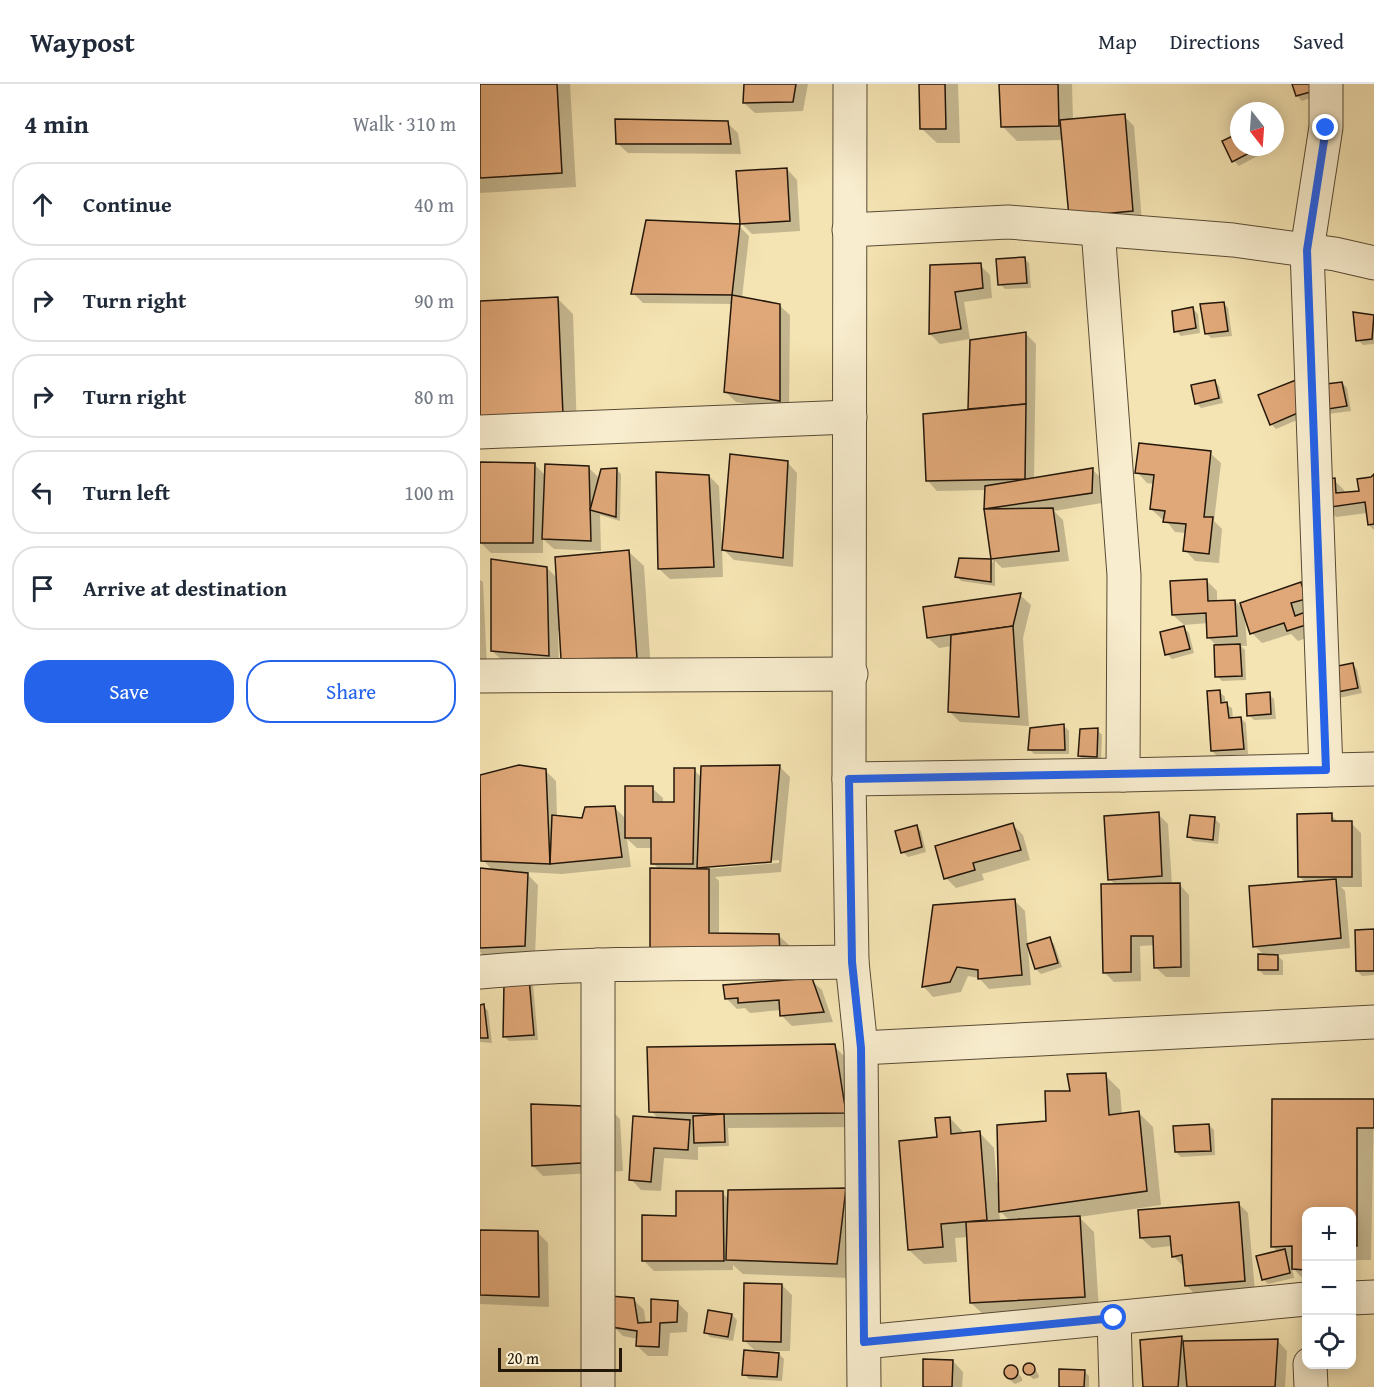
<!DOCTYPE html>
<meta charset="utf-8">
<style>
:root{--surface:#fff;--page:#f2f2f3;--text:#1f2937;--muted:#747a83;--line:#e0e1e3;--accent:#2563eb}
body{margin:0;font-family:"Gentium Book Plus",serif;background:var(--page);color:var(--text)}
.controls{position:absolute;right:18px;bottom:18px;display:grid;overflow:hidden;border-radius:12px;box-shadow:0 3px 15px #0003}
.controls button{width:54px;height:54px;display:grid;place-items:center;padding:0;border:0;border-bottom:2px solid var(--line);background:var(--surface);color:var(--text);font:30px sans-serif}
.compass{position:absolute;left:750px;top:18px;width:54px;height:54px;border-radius:50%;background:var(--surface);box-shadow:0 3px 15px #0003;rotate:163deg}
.scale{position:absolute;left:18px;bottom:15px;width:124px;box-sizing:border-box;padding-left:6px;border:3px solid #23170a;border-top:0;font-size:16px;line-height:21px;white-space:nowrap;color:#23170a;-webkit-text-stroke:4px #f8edce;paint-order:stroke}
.stop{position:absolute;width:18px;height:18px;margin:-14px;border:4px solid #2563eb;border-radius:50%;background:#fff}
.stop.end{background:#2563eb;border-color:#fff;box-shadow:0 2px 6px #0008}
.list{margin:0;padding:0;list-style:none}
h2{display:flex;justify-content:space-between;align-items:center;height:78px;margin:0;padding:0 24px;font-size:26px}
h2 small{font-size:20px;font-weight:400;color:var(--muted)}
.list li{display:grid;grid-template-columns:39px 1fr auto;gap:18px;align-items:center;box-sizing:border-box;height:84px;margin:0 12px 12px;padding:0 12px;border:2px solid var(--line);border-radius:24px}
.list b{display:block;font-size:22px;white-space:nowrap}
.list em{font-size:20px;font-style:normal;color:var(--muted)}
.actions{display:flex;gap:12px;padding:18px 24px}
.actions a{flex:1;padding:14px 0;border:2px solid var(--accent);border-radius:24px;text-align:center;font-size:21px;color:var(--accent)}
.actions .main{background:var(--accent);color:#fff}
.icon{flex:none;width:33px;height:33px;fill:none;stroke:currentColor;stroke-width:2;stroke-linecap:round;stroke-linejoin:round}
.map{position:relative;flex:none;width:894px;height:1303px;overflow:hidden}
header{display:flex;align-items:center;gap:36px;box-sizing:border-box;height:84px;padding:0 30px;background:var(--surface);border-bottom:2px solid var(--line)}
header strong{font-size:28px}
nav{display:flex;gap:33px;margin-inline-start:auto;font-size:21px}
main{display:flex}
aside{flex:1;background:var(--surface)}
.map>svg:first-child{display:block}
</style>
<header>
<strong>Waypost</strong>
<nav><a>Map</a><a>Directions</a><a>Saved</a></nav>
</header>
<main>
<aside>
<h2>4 min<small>Walk · 310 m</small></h2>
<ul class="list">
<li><svg class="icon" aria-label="ahead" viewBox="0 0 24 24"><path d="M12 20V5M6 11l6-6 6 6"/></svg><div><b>Continue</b></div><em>40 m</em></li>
<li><svg class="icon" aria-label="right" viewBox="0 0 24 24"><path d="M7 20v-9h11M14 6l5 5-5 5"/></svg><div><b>Turn right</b></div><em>90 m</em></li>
<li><svg class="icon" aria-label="right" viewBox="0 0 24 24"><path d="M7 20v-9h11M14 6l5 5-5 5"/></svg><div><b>Turn right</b></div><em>80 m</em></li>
<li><svg class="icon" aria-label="left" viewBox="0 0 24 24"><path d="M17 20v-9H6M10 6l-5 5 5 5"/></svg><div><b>Turn left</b></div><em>100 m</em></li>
<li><svg class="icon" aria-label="arrive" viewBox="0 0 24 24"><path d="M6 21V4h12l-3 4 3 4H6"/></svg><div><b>Arrive at destination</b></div></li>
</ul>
<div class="actions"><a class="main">Save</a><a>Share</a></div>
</aside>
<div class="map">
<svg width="894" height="1303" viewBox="0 0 894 1303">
<rect width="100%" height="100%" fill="#f5e4b3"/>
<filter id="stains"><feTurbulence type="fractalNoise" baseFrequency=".00333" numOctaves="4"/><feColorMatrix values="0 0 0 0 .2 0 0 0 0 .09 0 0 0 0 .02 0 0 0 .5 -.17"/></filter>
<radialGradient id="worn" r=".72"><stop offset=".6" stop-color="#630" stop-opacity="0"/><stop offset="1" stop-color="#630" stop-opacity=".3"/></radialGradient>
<g fill="#0003" fill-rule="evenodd">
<polygon points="0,0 90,0 96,103 0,109"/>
<polygon points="265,0 328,0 323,27 275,29 264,19"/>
<polygon points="441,0 478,0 480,59 457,59 442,45"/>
<polygon points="521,0 592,0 593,36 644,32 654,42 662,137 600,142 584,56 537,57 522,42"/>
<polygon points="813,0 845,9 822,17 817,12"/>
<polygon points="247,39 258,49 261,70 148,69 137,59"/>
<polygon points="759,50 759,63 777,63 781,70 759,82 754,77"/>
<polygon points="307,85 317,96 320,147 272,150 261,139"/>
<polygon points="259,142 269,152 262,214 299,221 310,231 309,327 256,318 245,307 253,220 163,219 153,209"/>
<polygon points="544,174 549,179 551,204 525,205 520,200"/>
<polygon points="500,181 510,191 512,214 484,218 490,255 460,260 450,250 451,183"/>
<polygon points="78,215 93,230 97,346 0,349 0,218"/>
<polygon points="743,219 748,224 752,252 731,254 726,249"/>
<polygon points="713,225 718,230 720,249 701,252 696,247"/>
<polygon points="874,230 894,232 894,260 883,261 878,256"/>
<polygon points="546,250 556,260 554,395 613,386 623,396 622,419 574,427 583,436 589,477 522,484 515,477 515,502 481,497 477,492 510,476 513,479 506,425 507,406 457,407 447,396 490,326 492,257"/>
<polygon points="734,297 739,302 743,319 721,324 716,319"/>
<polygon points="862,299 867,304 871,327 848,330 843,325"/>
<polygon points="780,312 831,330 796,345 791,340"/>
<polygon points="730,369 741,379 734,437 742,445 739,479 715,477 705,466 707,449 695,448 685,435 682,435 671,425 674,400 667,399 657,388"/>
<polygon points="307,378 317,389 313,483 254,476 242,464 243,493 190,495 179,485 229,392 239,402 242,463 244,463"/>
<polygon points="54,380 66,392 109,384 120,395 136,385 141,390 140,437 120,431 121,467 74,465 63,455 63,469 11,469 0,458 0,389"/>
<polygon points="894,392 894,446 889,441 887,429 856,433 845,423 854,396 864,406 865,410 881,408"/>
<polygon points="149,468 164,482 171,588 97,589 82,574 81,547 78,547 79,582 23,577 12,567 67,484 78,495"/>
<polygon points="0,496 3,498 7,583 0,583"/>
<polygon points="726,496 737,507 737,518 755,517 764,526 821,500 831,510 841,549 818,557 811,550 782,559 772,549 765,533 767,562 761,562 765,566 766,596 742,597 737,592 738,563 728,553 728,539 704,541 693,531"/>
<polygon points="540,511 551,521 543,554 549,642 480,638 470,628 472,562 459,564 448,554"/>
<polygon points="704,544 709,549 714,569 692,575 687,570"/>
<polygon points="872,580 877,585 882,609 859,614 854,609"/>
<polygon points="740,608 745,613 745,620 752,624 753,635 761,634 766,639 768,670 737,672 732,667"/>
<polygon points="789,610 794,615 796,635 774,636 769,631"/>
<polygon points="584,642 589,647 589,670 554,670 549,665"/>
<polygon points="617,646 622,651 621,677 604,677 599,672"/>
<path d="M39 682 65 686 76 697 77 733 103 736 134 723 146 735 172 704 183 714V720H195L214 686 222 694 300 683 310 693 301 788 235 793 239 797V851H298L309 861 310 879 182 881 179 785 173 779V764H157L147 755 151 783 82 790 45 788 58 801 55 872 6 874 0 868V785L13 787 3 776 0 692ZM299 776V779L227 785V782Z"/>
<polygon points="678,730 688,740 692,801 699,800 709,811 710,893 686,893 675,883 675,861 660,862 661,897 634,898 624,888 636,801 629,795"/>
<polygon points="851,731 859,739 871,739 881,749 882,803 861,803 865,807 870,864 797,871 803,877 803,891 784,891 779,886 785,872 775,862 826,799 819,792"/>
<polygon points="735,735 740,740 738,760 713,757 708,752"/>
<polygon points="533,741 543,751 550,776 502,790 504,796 476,804 466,794"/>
<polygon points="436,742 441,747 446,768 428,773 423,768"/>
<polygon points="534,816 545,827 551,901 509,905 499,894 488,892 481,908 453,913 443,902"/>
<polygon points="894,847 894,891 882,892 877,887"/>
<polygon points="569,855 574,860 582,883 561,890 556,885 549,861"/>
<polygon points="48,896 53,901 58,956 29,957 24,952"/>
<polygon points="331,896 342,906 353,938 312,942 302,932 301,926 270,929 265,924 257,925 246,914"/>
<polygon points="3,922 8,927 12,959 0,958 0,923"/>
<polygon points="354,962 369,977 380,1043 248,1044 249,1062 218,1063 218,1076 184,1074 181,1107 161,1106 151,1095 179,1035 171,1027"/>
<path d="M625 991 640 1006 642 1031 658 1028 673 1043 681 1121 599 1133 614 1148 619 1227 506 1233 491 1219 488 1153 475 1154 477 1178 444 1180 429 1166 458 1055 470 1034 484 1049H500L514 1064 517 1099 520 1098 592 1008ZM519 1126 530 1137H520Z"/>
<polygon points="894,1017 891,1176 872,1176 872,1128 826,1128 826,1198 812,1183 814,1194 788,1200 783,1195 798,1168 792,1162"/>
<polygon points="130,1025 140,1035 143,1087 63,1092 53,1082"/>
<polygon points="729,1041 734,1046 735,1071 701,1073 696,1068"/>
<polygon points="365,1106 380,1120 372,1194 263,1190 253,1181 253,1186 174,1187 164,1177 198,1133 242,1109 250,1116"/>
<polygon points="758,1119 768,1129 775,1207 716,1211 706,1201 703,1182 693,1172 692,1162 672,1164 661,1154"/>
<polygon points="0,1147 58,1149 68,1159 69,1223 0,1220"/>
<polygon points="302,1201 312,1211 310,1267 289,1267 289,1269 299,1270 304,1275 302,1297 269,1295 264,1290 276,1268 264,1256"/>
<polygon points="154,1216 164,1226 166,1240 173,1239 198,1219 208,1229 207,1248 190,1249 188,1272 168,1272 157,1262 158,1255 143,1252 133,1242"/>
<polygon points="229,1228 252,1231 257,1236 253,1257 230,1253 226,1248"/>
<polygon points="702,1253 707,1259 797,1256 807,1267 805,1303 664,1303"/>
<polygon points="473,1277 483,1288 482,1303 444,1303"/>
<polygon points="547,1281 551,1281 556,1286 559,1292 558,1294 553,1295 548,1290 545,1284"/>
<polygon points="527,1283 533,1283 542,1294 542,1297 535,1300 530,1296 525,1290"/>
<polygon points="604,1287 609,1292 609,1303 580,1303"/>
</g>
<g fill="#e0a878" stroke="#23170a" stroke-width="1.5">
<polygon points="0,0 77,0 82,89 0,94"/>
<polygon points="264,0 316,0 313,18 263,19"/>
<polygon points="439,0 465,0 466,45 440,45"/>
<polygon points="519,0 578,0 579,42 521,43"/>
<polygon points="812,0 840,0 841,5 816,12"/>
<polygon points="645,30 653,127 589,133 580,36"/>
<polygon points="135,35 248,37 251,60 136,60"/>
<polygon points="759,49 759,63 776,63 777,65 752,78 742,57"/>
<polygon points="307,84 310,137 260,140 256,87"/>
<polygon points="166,136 260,140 252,211 151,210"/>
<polygon points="545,173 547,199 518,201 516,175"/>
<polygon points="501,179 503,204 475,208 481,245 449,250 450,181"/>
<polygon points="252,211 300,220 300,317 244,308"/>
<polygon points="78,213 83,331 0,334 0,217"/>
<polygon points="744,218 748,247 725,250 720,220"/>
<polygon points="713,223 716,244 694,248 692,227"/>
<polygon points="873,228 894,231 892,255 876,257"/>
<polygon points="546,248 546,320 488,325 490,256"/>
<polygon points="735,296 739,314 715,320 711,301"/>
<polygon points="816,296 827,325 790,341 778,311"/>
<polygon points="862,298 867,322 842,326 838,301"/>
<polygon points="546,320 545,395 446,397 443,330"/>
<polygon points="659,359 731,367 724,433 733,433 729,470 703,467 706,440 683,438 685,427 670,425 674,391 655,389"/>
<polygon points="250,370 308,377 303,474 242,466"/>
<polygon points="0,378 55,379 53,459 0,459"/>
<polygon points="65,380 109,382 111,457 62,455"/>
<polygon points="137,384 136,433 110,426 121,385"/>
<polygon points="613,384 612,409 504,425 505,402"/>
<polygon points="176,388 229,391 234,483 178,485"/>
<polygon points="894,390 894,440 888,441 885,418 844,424 840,396 855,394 856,409 879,407 877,395 891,393"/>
<polygon points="573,424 579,467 511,475 504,425"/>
<polygon points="149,466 157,574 81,575 75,473"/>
<polygon points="479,474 511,475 511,498 475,493"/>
<polygon points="11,475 67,483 69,572 11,567"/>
<polygon points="727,495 728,517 755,516 757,552 727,554 726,529 692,531 690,497"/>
<polygon points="821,498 826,515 811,519 815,532 828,527 832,539 807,547 804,539 770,550 760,519"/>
<polygon points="541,509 533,542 447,554 443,523"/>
<polygon points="533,542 539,633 468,628 471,551"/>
<polygon points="704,542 710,565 685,571 680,548"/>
<polygon points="760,560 762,592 735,593 734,561"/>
<polygon points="873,579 878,604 852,609 848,584"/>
<polygon points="740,606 741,619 747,618 749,634 761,633 764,665 731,667 727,607"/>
<polygon points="790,608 791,630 767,632 766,610"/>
<polygon points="584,640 585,666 548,666 550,644"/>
<polygon points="618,644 617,673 598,672 600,645"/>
<polygon points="39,681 66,685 70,780 1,777 0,691"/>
<polygon points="300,681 291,778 217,784 221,682"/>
<polygon points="194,684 215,684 213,780 171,780 171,754 145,754 145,702 173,702 173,718 194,718"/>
<polygon points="135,722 142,773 70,780 72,731 102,734 105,723"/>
<polygon points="679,728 682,792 628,796 624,732"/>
<polygon points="852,729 852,737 872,737 872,793 818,793 817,730"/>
<polygon points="710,731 735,733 733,756 707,753"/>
<polygon points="533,739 541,766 493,779 495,786 464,795 455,762"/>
<polygon points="437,741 442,763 421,769 415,747"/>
<polygon points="0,784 48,789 45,862 0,864"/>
<polygon points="170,784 229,785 229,849 299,850 300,869 170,872"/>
<polygon points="856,795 861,854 773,863 769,802"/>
<polygon points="700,799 701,883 674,884 673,852 651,852 651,888 623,889 621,800"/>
<polygon points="535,815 542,891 498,895 498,886 477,883 470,898 442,903 453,821"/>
<polygon points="894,845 894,887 876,887 875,846"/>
<polygon points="570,853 578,879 555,885 547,860"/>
<polygon points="778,870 798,871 798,886 778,886"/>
<polygon points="49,894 54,951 23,953 24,899"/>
<polygon points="332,894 344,928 300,932 299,916 258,919 258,914 245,915 243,901"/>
<polygon points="4,920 8,954 0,954 0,921"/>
<polygon points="355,960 366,1029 244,1030 169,1028 167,963"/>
<polygon points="626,989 629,1031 659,1027 667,1107 519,1128 517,1041 566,1037 565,1007 590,1007 587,990"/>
<polygon points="792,1015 894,1015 894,1044 877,1044 877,1162 872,1162 872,1128 826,1128 826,1186 812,1185 812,1162 791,1163"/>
<polygon points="51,1020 130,1023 134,1077 52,1082"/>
<polygon points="244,1030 245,1058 214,1059 213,1032"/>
<polygon points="153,1032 210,1036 208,1066 174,1064 171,1098 149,1096"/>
<polygon points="470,1033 471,1050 500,1047 507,1136 461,1140 463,1163 428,1166 419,1057 457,1053 455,1034"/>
<polygon points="729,1040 731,1067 695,1068 693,1042"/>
<polygon points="366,1104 357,1180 246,1176 248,1106"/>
<polygon points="196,1107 243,1107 244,1177 162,1177 162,1131 196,1132"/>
<polygon points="759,1118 765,1197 705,1202 702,1171 692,1173 690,1152 660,1154 658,1126"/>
<polygon points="600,1132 605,1213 490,1219 486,1138"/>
<polygon points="0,1146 58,1147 59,1213 0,1211"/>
<polygon points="805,1165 810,1189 782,1196 776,1172"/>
<polygon points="264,1199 302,1200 301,1258 263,1257"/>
<polygon points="130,1212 154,1214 158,1239 171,1238 171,1215 198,1217 197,1238 180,1239 179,1263 156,1262 157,1247 131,1243"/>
<polygon points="228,1226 252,1230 248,1253 224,1249"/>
<polygon points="702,1252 698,1303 663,1303 660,1256"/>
<polygon points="798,1255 795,1303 707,1303 703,1257"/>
<polygon points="264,1266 299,1269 297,1293 262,1291"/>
<polygon points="443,1275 473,1276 472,1303 443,1303"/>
<circle cx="549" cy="1285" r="6"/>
<circle cx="531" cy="1288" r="7"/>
<polygon points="579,1285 605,1286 604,1303 579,1303"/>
</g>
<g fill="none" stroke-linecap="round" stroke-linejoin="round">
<g stroke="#584a34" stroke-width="35">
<g id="minor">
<polyline points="370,0 369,695 372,878 381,964 384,1303"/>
<polyline points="618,145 644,491 643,691"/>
<polyline points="369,146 528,138 753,156 855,170 894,179"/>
<polyline points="0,348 370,333"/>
<polyline points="0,592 371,590"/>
<polyline points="846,686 827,166 846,43 846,0"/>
<polyline points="369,695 643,691 894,685"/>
<path d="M0 888C124 877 248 880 372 878"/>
<polyline points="381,964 894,938"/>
<polyline points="872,1214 894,1213"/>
<polyline points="634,1234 636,1303"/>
<polyline points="384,1258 826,1215"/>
<polyline points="830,1280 831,1303"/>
<polyline points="118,1303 118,881"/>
</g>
</g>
<use href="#minor" stroke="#f8edce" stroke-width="33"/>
</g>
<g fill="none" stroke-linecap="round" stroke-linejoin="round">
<polyline stroke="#2563eb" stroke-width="8" points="634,1234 384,1258 381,964 372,878 369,695 846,686 827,166 846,44"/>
</g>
<rect width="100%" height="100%" filter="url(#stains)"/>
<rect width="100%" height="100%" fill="url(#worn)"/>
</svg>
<div class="controls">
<button>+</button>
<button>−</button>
<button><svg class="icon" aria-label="locate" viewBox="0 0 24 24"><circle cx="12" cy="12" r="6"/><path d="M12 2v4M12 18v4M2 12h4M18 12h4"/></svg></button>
</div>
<svg class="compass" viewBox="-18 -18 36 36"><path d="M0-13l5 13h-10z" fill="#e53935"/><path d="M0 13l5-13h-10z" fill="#747a83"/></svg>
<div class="scale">20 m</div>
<div class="stop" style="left:634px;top:1234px"></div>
<div class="stop end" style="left:846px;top:44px"></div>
</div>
</main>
